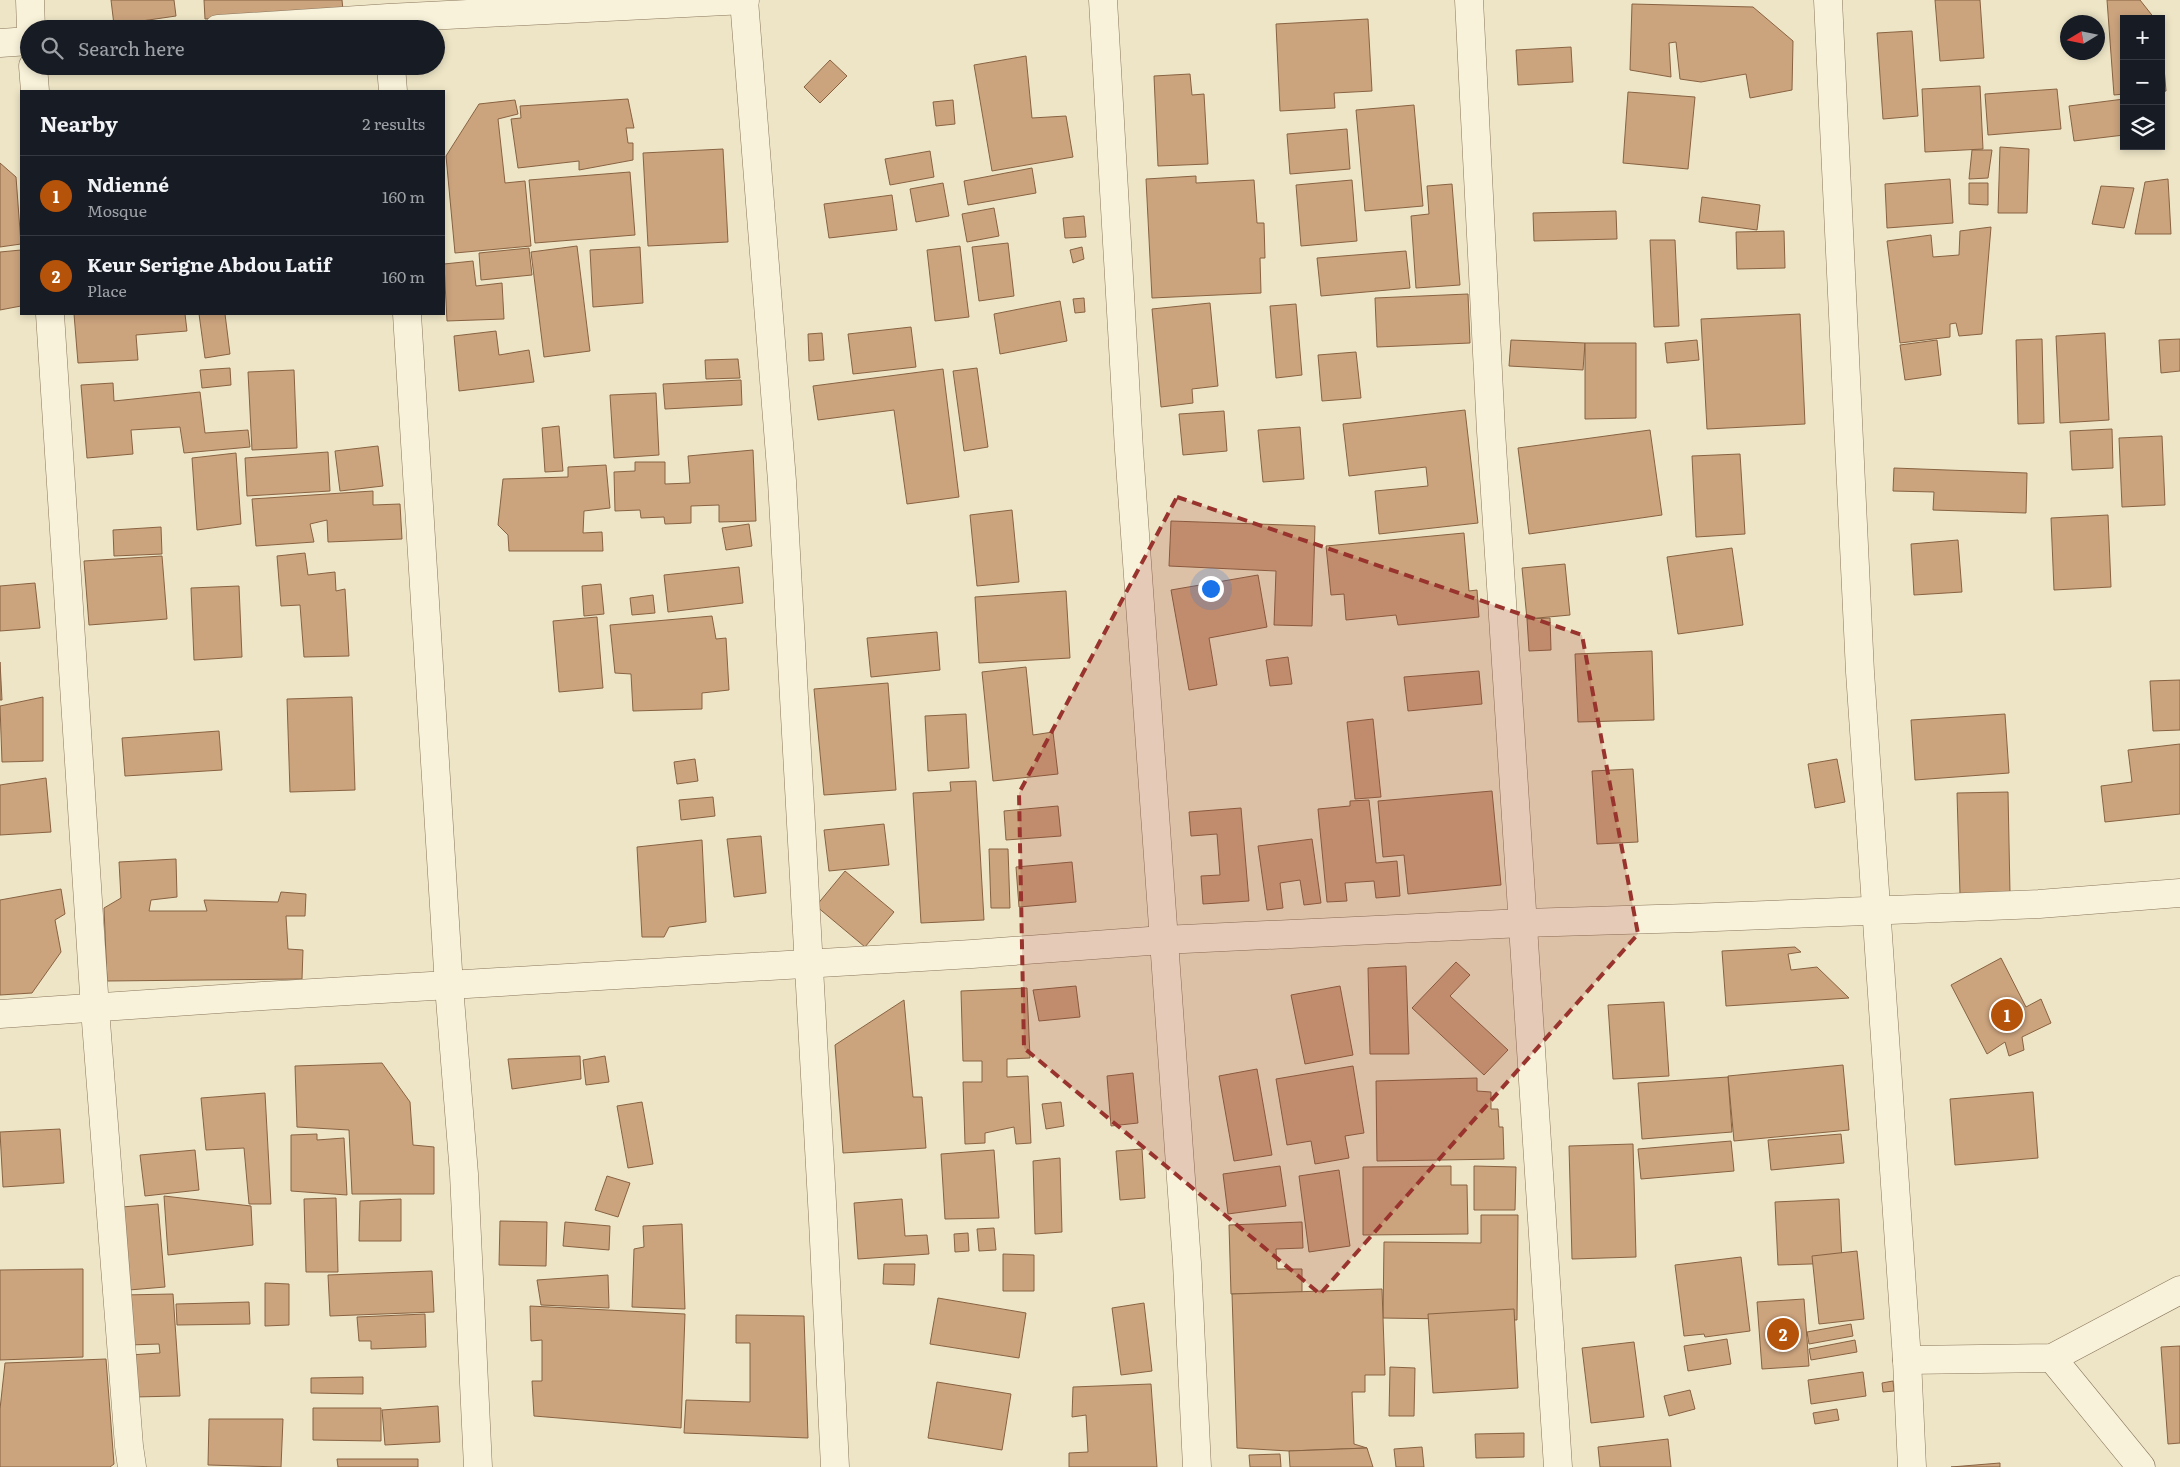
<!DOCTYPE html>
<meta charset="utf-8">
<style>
:root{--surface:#171b24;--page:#20242c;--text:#f1f3f6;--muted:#9ea1a6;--line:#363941;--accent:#b45309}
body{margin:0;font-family:Literata,serif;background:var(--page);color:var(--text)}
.controls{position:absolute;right:15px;top:15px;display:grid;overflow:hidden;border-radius:0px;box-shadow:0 2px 8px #0003}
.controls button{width:45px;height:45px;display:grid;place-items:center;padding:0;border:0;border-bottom:1px solid var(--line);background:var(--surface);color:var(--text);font:25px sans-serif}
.compass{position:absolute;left:2060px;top:15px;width:45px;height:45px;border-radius:50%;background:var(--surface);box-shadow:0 2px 8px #0003;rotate:260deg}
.you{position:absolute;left:1210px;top:588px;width:18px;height:18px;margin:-12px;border:4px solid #fff;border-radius:50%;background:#1a73e8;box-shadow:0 0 0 8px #1a73e833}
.badge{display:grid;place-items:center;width:32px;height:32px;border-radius:50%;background:var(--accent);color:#fff;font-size:16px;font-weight:700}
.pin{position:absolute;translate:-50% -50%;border:2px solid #fff;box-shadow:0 1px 5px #0006}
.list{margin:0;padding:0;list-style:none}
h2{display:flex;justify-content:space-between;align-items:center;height:65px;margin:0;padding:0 20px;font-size:21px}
h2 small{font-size:16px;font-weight:400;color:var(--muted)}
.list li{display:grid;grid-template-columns:32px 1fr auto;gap:15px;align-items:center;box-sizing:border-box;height:80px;padding:0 20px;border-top:1px solid var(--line)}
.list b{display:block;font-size:19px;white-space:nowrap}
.list p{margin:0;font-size:16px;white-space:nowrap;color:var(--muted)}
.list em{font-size:16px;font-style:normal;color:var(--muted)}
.icon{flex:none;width:28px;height:28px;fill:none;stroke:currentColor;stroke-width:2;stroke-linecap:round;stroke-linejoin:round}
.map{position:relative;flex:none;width:2180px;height:1467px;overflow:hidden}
.search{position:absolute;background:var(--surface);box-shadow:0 2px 8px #0003;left:20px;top:20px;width:425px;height:55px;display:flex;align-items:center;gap:12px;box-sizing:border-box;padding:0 18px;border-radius:28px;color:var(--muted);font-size:19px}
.panel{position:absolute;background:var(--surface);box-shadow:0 2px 8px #0003;left:20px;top:90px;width:425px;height:225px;border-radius:0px}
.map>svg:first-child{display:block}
</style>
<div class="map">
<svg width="2180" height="1467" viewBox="0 0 2180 1467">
<rect width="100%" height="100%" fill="#eee5c6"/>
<g fill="#cba37d" stroke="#886342">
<polygon points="111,0 174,0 176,16 114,25"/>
<polygon points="204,0 342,0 343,10 205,19"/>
<polygon points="1935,0 1980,0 1984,58 1940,61"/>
<polygon points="2107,0 2140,0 2155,19 2124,19 2124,94 2114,95"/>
<polygon points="1632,4 1753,7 1793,41 1792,90 1750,98 1746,74 1701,82 1680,79 1676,42 1669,43 1671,77 1630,70"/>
<polygon points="1368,19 1372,91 1334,93 1335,108 1280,111 1276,24"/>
<polygon points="1912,31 1918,116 1883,119 1877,33"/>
<polygon points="2161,33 2166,91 2161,92"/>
<polygon points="1571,47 1573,82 1518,85 1516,50"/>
<polygon points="1026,56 1032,118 1066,116 1073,157 992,171 974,65"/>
<polygon points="830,60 847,76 820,103 804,87"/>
<polygon points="1190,74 1192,95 1204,94 1208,164 1158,166 1154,76"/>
<polygon points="1980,86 1983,149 1925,152 1922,89"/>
<polygon points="2057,89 2061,129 1988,135 1985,94"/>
<polygon points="1628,92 1695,97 1688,169 1623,163"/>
<polygon points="628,99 634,128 626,128 628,143 633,143 633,160 579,170 579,161 518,168 511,119 521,118 520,106"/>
<polygon points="2124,99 2124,135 2074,141 2069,106"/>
<polygon points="515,100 518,114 498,119 505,183 525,181 531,246 455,253 446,156 479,104"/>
<polygon points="953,100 955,124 936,126 933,102"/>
<polygon points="1414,105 1423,206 1365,211 1356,110"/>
<polygon points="1347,129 1350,169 1290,174 1287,134"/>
<polygon points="2000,147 2029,149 2027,213 1998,213"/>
<polygon points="723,149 728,242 648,246 643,153"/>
<polygon points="1972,150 1992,150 1988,178 1969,179"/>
<polygon points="930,151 934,177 890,185 885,159"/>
<polygon points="0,163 16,177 21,244 0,247"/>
<polygon points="1032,168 1036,193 968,205 964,181"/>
<polygon points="630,172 635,235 535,243 529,180"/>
<polygon points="1196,176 1196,183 1254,180 1257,223 1264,223 1265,258 1260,258 1261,293 1152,298 1146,179"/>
<polygon points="1950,179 1953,223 1887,228 1885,184"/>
<polygon points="2168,179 2171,234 2135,234 2145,182"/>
<polygon points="1352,180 1357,241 1301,246 1296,185"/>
<polygon points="943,183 949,216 916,222 910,189"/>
<polygon points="1969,183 1988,183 1988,205 1969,204"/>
<polygon points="1452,184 1460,285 1416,288 1411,216 1429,214 1427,186"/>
<polygon points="2101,186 2134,188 2124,228 2092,224"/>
<polygon points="892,195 897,230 829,238 824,204"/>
<polygon points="1702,197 1760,205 1757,230 1699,222"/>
<polygon points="994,208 999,236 967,242 962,214"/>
<polygon points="1616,211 1617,239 1534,241 1533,213"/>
<polygon points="1084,216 1086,237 1065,238 1063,218"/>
<polygon points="1991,227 1982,334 1959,336 1956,323 1950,324 1950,337 1900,343 1887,241 1931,235 1933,257 1959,255 1960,231"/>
<polygon points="1784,231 1785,268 1737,269 1736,232"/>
<polygon points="1650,240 1675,240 1679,326 1654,327"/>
<polygon points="1008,243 1014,296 979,301 972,247"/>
<polygon points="577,246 590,351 544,357 531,252"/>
<polygon points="960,246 969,317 935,321 927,250"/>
<polygon points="640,247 643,303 593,307 590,250"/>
<polygon points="1082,247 1084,259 1073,263 1070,250"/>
<polygon points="529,248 532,275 481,280 479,253"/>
<polygon points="21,250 21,306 0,310 0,252"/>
<polygon points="1406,251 1410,288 1321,296 1317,258"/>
<polygon points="473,261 476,286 502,283 504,319 447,321 444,264"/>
<polygon points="1468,294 1470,343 1377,347 1375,298"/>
<polygon points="1084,298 1085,312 1075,313 1073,299"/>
<polygon points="1060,301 1067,341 1000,354 994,314"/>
<polygon points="1210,303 1218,386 1192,389 1193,403 1161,407 1152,309"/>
<polygon points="1296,304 1302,375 1276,378 1270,306"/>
<polygon points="74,314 185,314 187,331 136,335 138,360 78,363"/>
<polygon points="199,314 225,314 230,354 205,358"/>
<polygon points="1800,314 1805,424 1707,429 1701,319"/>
<polygon points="911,327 916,367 853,374 848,334"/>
<polygon points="496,331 499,355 529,350 534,382 459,391 454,336"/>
<polygon points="822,333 824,360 809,361 808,334"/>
<polygon points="2105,333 2109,420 2060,423 2056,336"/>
<polygon points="2042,339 2044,423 2018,424 2016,340"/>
<polygon points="2180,339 2180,371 2161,373 2159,340"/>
<polygon points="1511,340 1585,343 1583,370 1509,366"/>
<polygon points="1697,340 1699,360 1667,363 1665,343"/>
<polygon points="1937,340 1941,375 1905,380 1900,345"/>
<polygon points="1585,343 1636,343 1636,418 1585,419"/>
<polygon points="1356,352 1361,398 1322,401 1318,355"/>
<polygon points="738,359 740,378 706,379 705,360"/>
<polygon points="230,368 231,385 202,388 200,370"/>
<polygon points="977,368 988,447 964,451 953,371"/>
<polygon points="943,369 959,497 907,504 894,410 818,420 813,386"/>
<polygon points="294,370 297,448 252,450 248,372"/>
<polygon points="741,380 742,405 665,409 663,384"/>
<polygon points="113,383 114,401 200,392 205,433 248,430 250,447 184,453 180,427 131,430 133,454 87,458 81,385"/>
<polygon points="656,393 659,455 614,458 610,395"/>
<polygon points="1465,410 1478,523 1379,534 1375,491 1428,486 1426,467 1349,476 1343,424"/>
<polygon points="1224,411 1227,451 1183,455 1179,414"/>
<polygon points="559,426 563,471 545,472 542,428"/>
<polygon points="1300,427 1304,479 1263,482 1258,430"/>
<polygon points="2112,429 2113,468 2072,470 2070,431"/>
<polygon points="1650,430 1662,515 1529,534 1518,448"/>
<polygon points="2162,436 2165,505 2122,507 2119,438"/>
<polygon points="378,446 383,486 340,491 335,451"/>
<polygon points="753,450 756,521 719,522 719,505 691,506 691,523 665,524 664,517 641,518 640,510 615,511 614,472 635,471 635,462 665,462 665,484 690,483 688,456"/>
<polygon points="328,452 330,491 247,496 245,458"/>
<polygon points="236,453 241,524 197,530 192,458"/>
<polygon points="1740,454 1745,534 1696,537 1692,456"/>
<polygon points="606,465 610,508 584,511 583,533 602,532 603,551 509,551 508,535 498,525 503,479 568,477 568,467"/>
<polygon points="1894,468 2027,473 2026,513 1933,510 1934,492 1893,491"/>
<polygon points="373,491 373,505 400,504 402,539 328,542 327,520 310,524 314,542 256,546 252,499"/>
<polygon points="1012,510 1019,582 977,586 970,515"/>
<polygon points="2108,515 2111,587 2054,590 2051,518"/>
<polygon points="1171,521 1315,526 1312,626 1274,625 1276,571 1169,566"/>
<polygon points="749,524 752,546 726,550 722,528"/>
<polygon points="161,527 162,554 114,556 113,530"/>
<polygon points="1464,533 1469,591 1477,590 1479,617 1398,625 1396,615 1346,620 1344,594 1331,595 1326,546"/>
<polygon points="1958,540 1962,592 1914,595 1911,544"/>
<polygon points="1732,548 1743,625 1678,634 1667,557"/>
<polygon points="305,553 308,575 335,572 336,591 345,589 349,656 304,657 300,605 281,606 277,556"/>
<polygon points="162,556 167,619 89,625 84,561"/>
<polygon points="1565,564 1570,615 1527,619 1522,568"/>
<polygon points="739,567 743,603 668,612 664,575"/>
<polygon points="1258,575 1267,627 1209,638 1217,685 1189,690 1171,590"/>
<polygon points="35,583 40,628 0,631 0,586"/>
<polygon points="601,584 604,614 584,616 582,586"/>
<polygon points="239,586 242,657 194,660 191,588"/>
<polygon points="1066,591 1070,658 979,663 975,597"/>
<polygon points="653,595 655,613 632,615 630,598"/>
<polygon points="712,616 716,639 726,638 729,690 702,693 702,709 633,711 631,674 615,673 610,625"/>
<polygon points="597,617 603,688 559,692 553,621"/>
<polygon points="1550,618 1551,650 1529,651 1527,619"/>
<polygon points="937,632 940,670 871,677 867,638"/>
<polygon points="1652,651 1654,720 1578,722 1575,654"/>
<polygon points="1288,657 1292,684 1270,686 1266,660"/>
<polygon points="0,662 2,700 0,700"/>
<polygon points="1026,667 1033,735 1053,732 1058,774 993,781 982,672"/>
<polygon points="1479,671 1482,704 1408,711 1404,677"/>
<polygon points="2180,680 2180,730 2153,731 2150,681"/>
<polygon points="888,683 896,790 824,795 814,689"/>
<polygon points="43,697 43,761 2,762 0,706"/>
<polygon points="352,697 355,790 290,792 287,699"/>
<polygon points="966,714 969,768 928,771 925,716"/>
<polygon points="2005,714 2009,773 1915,780 1911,720"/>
<polygon points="1373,719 1381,797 1355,799 1347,722"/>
<polygon points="219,731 222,770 125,776 122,738"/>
<polygon points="2180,744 2180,814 2105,822 2101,786 2132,782 2128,750"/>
<polygon points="695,759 698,781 677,784 674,762"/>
<polygon points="1837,759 1845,802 1815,808 1808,764"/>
<polygon points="1633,769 1638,842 1597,844 1592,771"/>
<polygon points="46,778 51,832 0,835 0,785"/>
<polygon points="976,781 984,920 921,923 913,793 951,791 950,782"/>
<polygon points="1492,791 1501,885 1408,894 1404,855 1383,857 1378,801"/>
<polygon points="2008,792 2010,893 1960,894 1957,793"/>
<polygon points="713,797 715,816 681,820 679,800"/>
<polygon points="1369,800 1376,863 1397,861 1400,896 1376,898 1374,881 1345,883 1347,901 1327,902 1318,809 1350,806 1350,801"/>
<polygon points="1058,806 1061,836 1006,840 1004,811"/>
<polygon points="1241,808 1249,901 1203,904 1201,876 1220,875 1217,834 1191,836 1189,812"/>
<polygon points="884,824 889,865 829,871 824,830"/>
<polygon points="761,836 766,893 734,897 727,839"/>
<polygon points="1312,839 1321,903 1304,905 1300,880 1280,883 1283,908 1267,910 1258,846"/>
<polygon points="702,840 706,922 669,927 664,937 642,937 637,847"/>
<polygon points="989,849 1008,849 1010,908 991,908"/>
<polygon points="176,859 177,897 151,900 149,911 207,911 204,900 278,902 281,892 306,894 305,916 286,916 288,949 303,950 302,979 107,981 104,908 121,898 119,862"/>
<polygon points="1072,862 1076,902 1019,907 1016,867"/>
<polygon points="845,871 894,912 865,947 816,906"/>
<polygon points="61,889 65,914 55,920 61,952 32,993 0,995 0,900"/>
<polygon points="1795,947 1801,952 1788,954 1791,970 1817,967 1849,998 1726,1006 1722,951"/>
<polygon points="2001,958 2026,1007 2041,999 2051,1023 2022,1037 2024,1050 2009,1056 2005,1042 1987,1054 1951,985"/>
<polygon points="1456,962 1470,975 1450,996 1508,1050 1484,1075 1412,1008"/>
<polygon points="1406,966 1409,1054 1370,1054 1368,968"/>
<polygon points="1076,986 1080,1017 1039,1021 1033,990"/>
<polygon points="1340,986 1353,1055 1305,1064 1291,995"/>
<polygon points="1027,988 1030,1058 1007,1059 1007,1077 1028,1076 1031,1143 1016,1144 1014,1127 985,1133 985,1143 965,1144 963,1082 982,1082 982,1061 963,1061 961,991"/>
<polygon points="904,1000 913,1097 922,1097 926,1148 843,1153 835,1045"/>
<polygon points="1664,1002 1669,1076 1613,1079 1608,1005"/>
<polygon points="580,1056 581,1079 512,1089 508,1059"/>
<polygon points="605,1056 609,1082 586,1085 583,1060"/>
<polygon points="382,1063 410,1102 413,1145 434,1147 434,1194 352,1194 349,1130 297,1127 295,1066"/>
<polygon points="1843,1065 1849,1130 1734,1141 1728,1076"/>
<polygon points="1353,1066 1364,1133 1345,1136 1349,1158 1315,1164 1311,1141 1287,1145 1276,1079"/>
<polygon points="1257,1069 1272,1155 1234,1161 1219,1076"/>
<polygon points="1133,1073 1138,1123 1111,1126 1107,1076"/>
<polygon points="1728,1077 1732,1132 1642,1139 1638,1083"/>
<polygon points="1477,1078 1477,1091 1491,1092 1491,1109 1498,1109 1499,1127 1503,1127 1504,1159 1377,1161 1376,1081"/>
<polygon points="2033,1092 2038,1158 1955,1165 1950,1099"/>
<polygon points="265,1093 271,1204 249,1204 244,1148 206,1150 201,1098"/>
<polygon points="642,1102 653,1164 628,1168 617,1106"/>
<polygon points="1061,1102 1064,1126 1046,1129 1042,1104"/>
<polygon points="60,1129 64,1183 3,1187 0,1132"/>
<polygon points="317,1134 317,1140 344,1138 347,1195 291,1191 291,1135"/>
<polygon points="1841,1134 1844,1163 1771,1170 1768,1140"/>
<polygon points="1731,1141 1734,1171 1641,1179 1638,1149"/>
<polygon points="1633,1144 1636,1257 1572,1259 1569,1146"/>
<polygon points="1142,1149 1145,1198 1120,1200 1116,1151"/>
<polygon points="195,1150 199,1190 145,1196 140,1155"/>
<polygon points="994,1150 999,1218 945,1219 941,1154"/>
<polygon points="1060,1158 1062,1232 1035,1234 1033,1161"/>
<polygon points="1280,1166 1286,1206 1228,1214 1223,1174"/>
<polygon points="1451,1166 1451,1185 1467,1185 1468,1234 1363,1235 1363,1167"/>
<polygon points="1474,1166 1516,1167 1515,1210 1474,1210"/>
<polygon points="1339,1170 1350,1246 1309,1252 1299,1176"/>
<polygon points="607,1176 630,1183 618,1217 595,1210"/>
<polygon points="164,1196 251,1206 253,1245 168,1255"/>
<polygon points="336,1198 338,1272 306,1272 304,1199"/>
<polygon points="401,1199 401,1241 359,1241 360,1201"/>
<polygon points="902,1199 905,1236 927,1235 929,1254 858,1259 854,1203"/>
<polygon points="1839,1199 1842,1263 1778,1265 1775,1202"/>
<polygon points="158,1204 165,1287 129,1290 122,1207"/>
<polygon points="1481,1215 1518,1215 1517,1320 1383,1318 1384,1242 1481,1243"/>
<polygon points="500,1221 547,1222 546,1266 499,1265"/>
<polygon points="565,1222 610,1226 609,1250 563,1246"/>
<polygon points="1302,1222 1303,1248 1276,1249 1277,1269 1302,1269 1302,1292 1231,1294 1229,1225"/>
<polygon points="682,1224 685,1309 632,1307 634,1249 644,1247 643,1226"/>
<polygon points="994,1228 996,1250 979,1251 977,1229"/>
<polygon points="968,1233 969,1251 955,1252 954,1234"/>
<polygon points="1857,1251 1864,1319 1819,1324 1812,1256"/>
<polygon points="1003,1254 1034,1255 1034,1291 1003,1291"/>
<polygon points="1741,1257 1750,1331 1705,1337 1704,1334 1684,1336 1675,1265"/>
<polygon points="884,1264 915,1264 914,1285 883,1284"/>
<polygon points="83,1269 83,1357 0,1360 0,1270"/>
<polygon points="432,1271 434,1312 330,1316 328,1275"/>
<polygon points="608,1275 609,1308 541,1305 537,1280"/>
<polygon points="265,1283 289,1284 289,1325 265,1326"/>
<polygon points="1382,1289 1385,1375 1365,1375 1365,1392 1352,1392 1354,1444 1367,1448 1289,1451 1237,1448 1232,1294"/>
<polygon points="173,1294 180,1396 133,1397 130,1355 160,1353 159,1344 129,1345 123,1295"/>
<polygon points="938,1298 1026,1313 1019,1358 930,1344"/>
<polygon points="1804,1299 1809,1366 1762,1369 1757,1302"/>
<polygon points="249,1302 250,1324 177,1325 176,1304"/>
<polygon points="1144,1303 1152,1371 1121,1375 1112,1308"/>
<polygon points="530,1306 685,1314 681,1428 534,1416 532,1381 542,1381 542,1340 531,1341"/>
<polygon points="1514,1309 1518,1388 1433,1393 1428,1314"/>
<polygon points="425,1314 426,1347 371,1349 371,1341 359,1341 357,1317"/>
<polygon points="736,1315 804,1316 808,1438 684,1433 686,1400 750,1402 750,1343 736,1343"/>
<polygon points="1851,1324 1853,1336 1809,1344 1807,1332"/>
<polygon points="1727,1339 1731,1364 1688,1371 1684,1346"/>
<polygon points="1855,1340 1857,1352 1811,1360 1809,1349"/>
<polygon points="1634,1342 1644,1417 1591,1423 1582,1348"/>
<polygon points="2180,1346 2180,1443 2168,1444 2161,1347"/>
<polygon points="106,1359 114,1464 110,1467 0,1467 0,1409 5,1363"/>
<polygon points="1390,1367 1415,1368 1414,1416 1389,1416"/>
<polygon points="1863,1372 1866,1396 1811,1404 1808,1380"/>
<polygon points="363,1377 363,1394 311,1393 311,1378"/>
<polygon points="1893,1381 1894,1391 1883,1392 1882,1383"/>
<polygon points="937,1382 1011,1394 1002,1450 928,1438"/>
<polygon points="1151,1384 1157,1467 1069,1467 1069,1453 1088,1452 1086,1415 1072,1417 1073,1387"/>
<polygon points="1690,1390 1695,1409 1669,1416 1664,1396"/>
<polygon points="438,1406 440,1442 385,1445 382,1410"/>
<polygon points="313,1408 381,1408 381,1441 313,1440"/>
<polygon points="1837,1409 1839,1420 1815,1424 1813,1413"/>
<polygon points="209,1419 283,1419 281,1467 208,1465"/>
<polygon points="1524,1433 1524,1457 1476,1458 1475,1434"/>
<polygon points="1668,1439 1671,1467 1600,1467 1598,1447"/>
<polygon points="1422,1447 1424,1467 1396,1467 1394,1449"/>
<polygon points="1367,1448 1373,1467 1290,1467 1289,1451"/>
<polygon points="1280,1454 1281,1467 1250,1467 1249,1455"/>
<polygon points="337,1459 418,1459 418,1467 338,1467"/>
<polygon points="2000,1463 2000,1467 1951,1467"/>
</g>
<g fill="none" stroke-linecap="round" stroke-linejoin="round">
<g stroke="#89775c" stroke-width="29">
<g id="minor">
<polyline points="30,0 31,29"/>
<polyline points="744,0 782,481 823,1220 835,1467"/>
<polyline points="1103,0 1129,450 1187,1263 1197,1467"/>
<polyline points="1469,0 1491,431 1558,1467"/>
<polyline points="1828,0 1860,672 1907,1360 1912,1467"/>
<polyline points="218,29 388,18 745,0"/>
<polyline points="0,43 29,41"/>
<polyline points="33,66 35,91"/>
<polyline points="391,66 393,91"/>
<polyline points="50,314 95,1009 129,1446 132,1467"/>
<polyline points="407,314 449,986 464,1174 478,1467"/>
<polyline points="0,1014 263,996 972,954 1163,940 1523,923 1690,918 2039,904 2180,893"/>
<polyline points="2052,1358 2141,1467"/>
<polyline points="1907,1360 2052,1358 2180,1290"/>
</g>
</g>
<use href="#minor" stroke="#f9f2da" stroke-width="28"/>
</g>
<path fill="#98342d" fill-opacity="0.2" stroke="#98342d" stroke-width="4" stroke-dasharray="10 6" stroke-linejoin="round" d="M1177 497 1582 635 1638 934 1320 1294 1024 1048 1019 793Z"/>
</svg>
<div class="controls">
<button>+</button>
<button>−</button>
<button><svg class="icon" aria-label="layers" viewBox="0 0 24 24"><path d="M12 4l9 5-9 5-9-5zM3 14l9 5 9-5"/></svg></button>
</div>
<svg class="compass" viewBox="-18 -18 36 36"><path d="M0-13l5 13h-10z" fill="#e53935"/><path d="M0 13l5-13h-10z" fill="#9ea1a6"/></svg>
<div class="you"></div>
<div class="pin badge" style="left:2007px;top:1015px">1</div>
<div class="pin badge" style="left:1783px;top:1334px">2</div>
<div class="search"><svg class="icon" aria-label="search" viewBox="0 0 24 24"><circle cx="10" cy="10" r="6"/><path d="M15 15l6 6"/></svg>Search here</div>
<section class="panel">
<h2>Nearby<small>2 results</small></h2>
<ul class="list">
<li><span class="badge">1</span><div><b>Ndienné</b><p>Mosque</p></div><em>160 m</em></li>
<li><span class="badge">2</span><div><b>Keur Serigne Abdou Latif</b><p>Place</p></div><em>160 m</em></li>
</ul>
</section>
</div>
